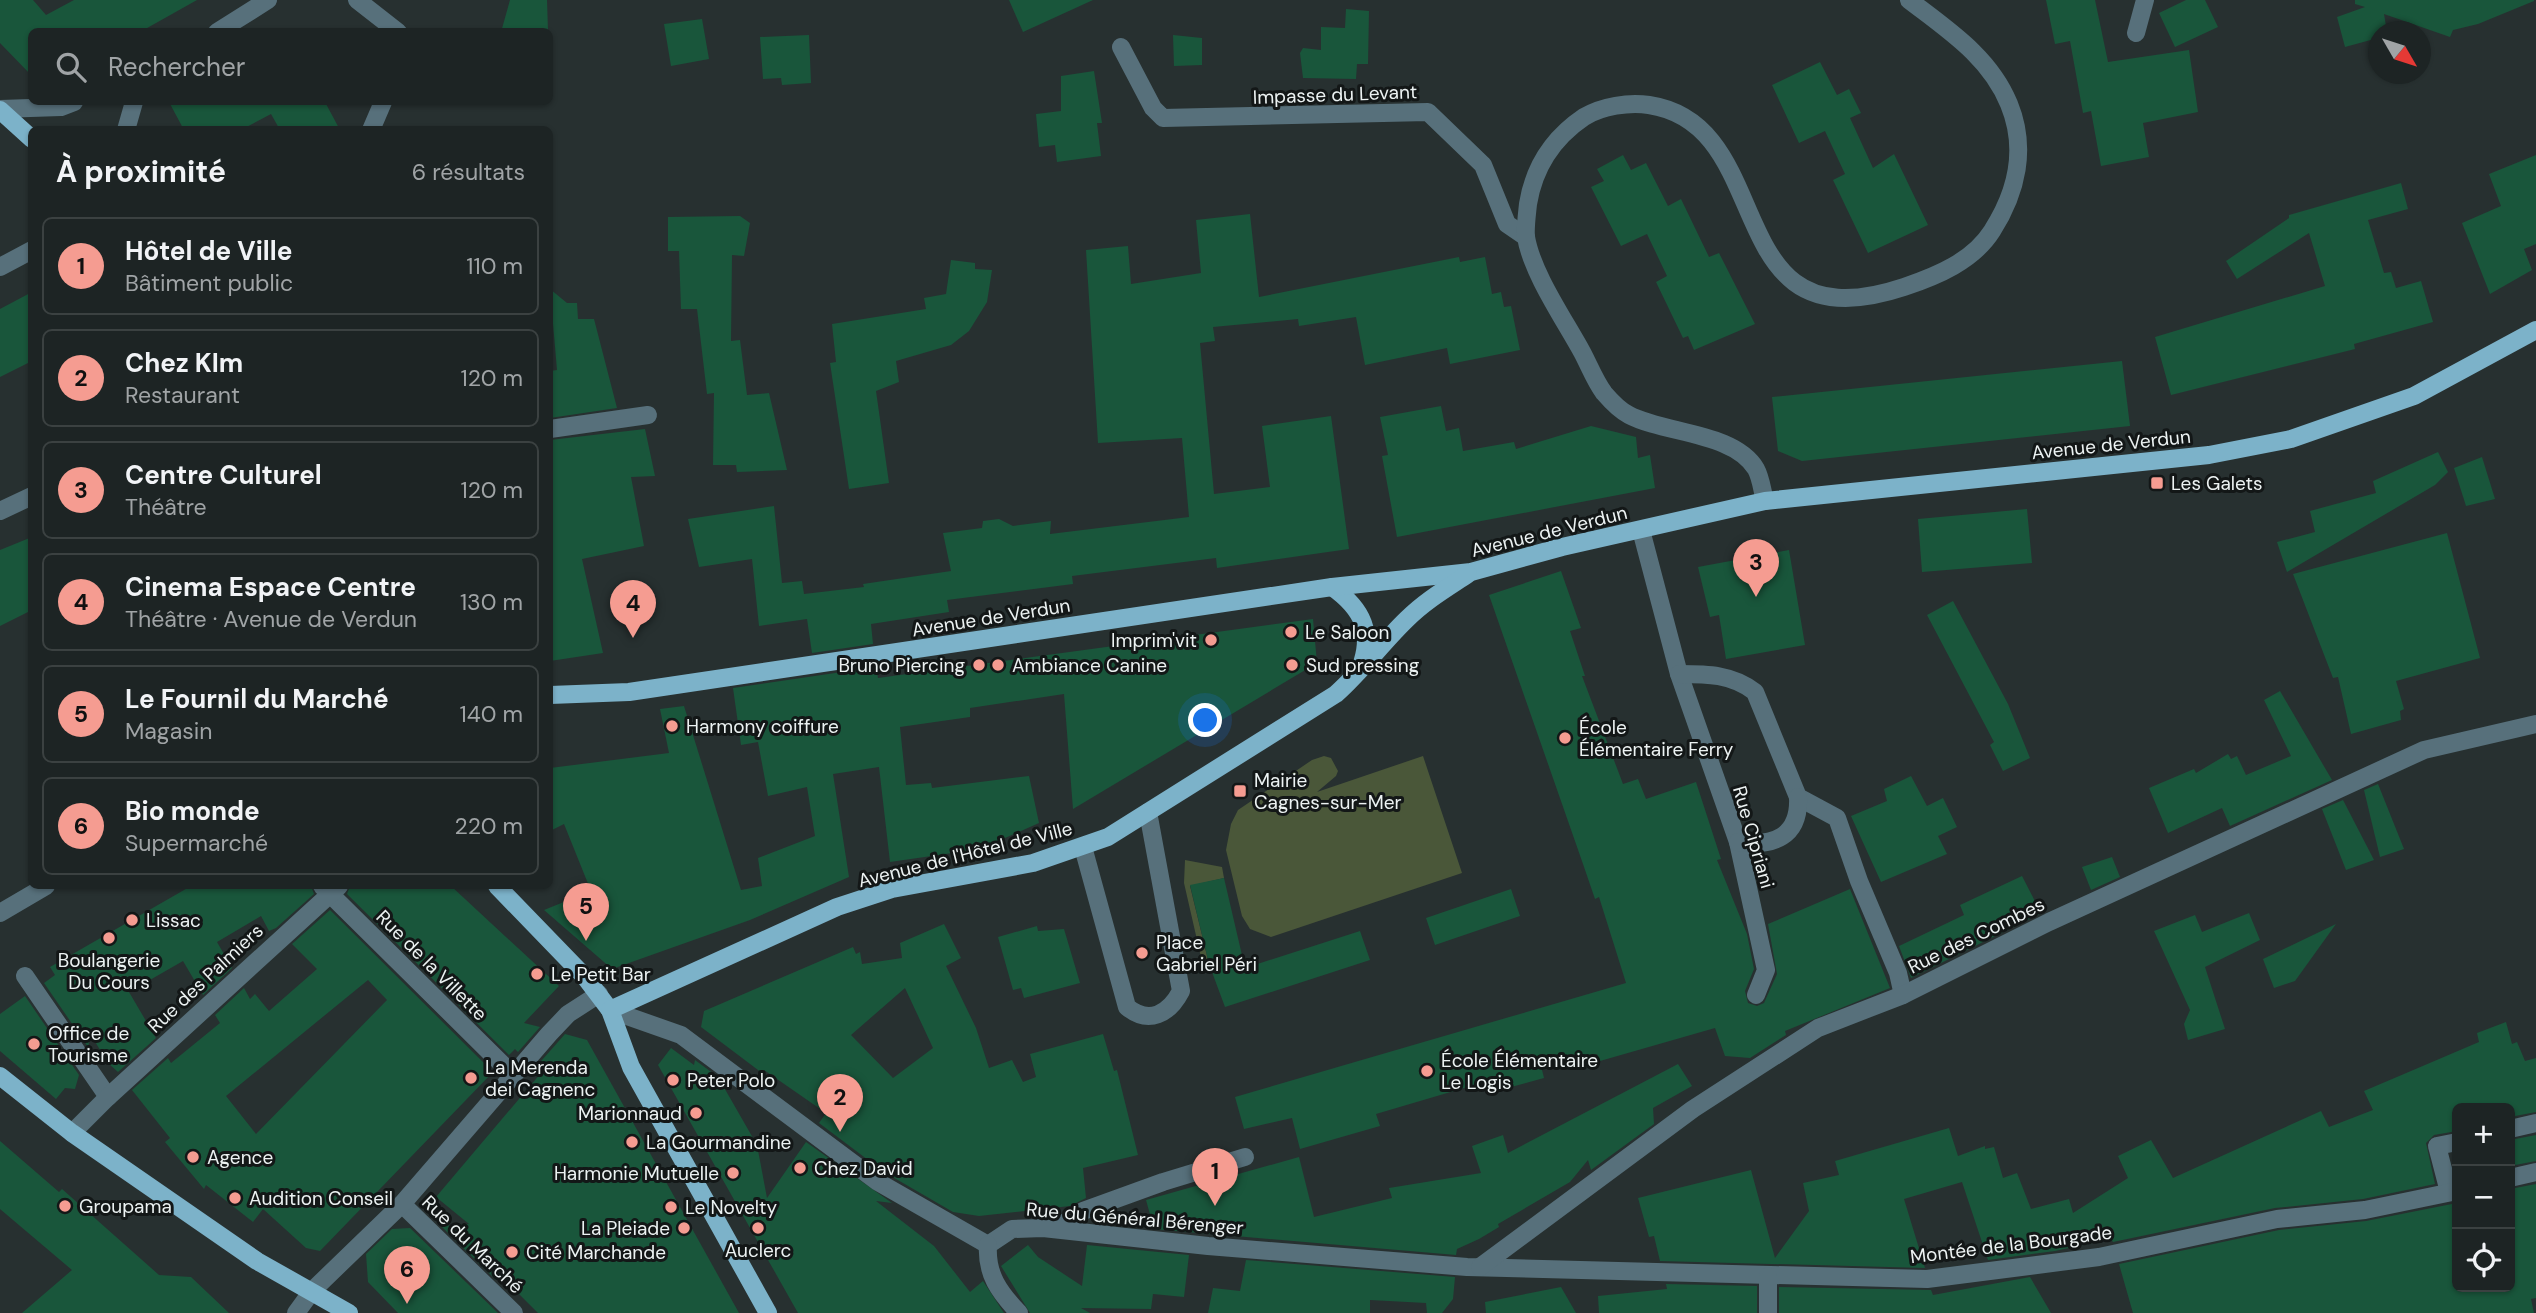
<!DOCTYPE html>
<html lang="fr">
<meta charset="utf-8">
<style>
:root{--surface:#1d2424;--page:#2a3031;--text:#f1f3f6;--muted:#a0a4a6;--line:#3b4141;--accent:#f59c91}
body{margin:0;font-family:"DM Sans",sans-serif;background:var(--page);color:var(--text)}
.controls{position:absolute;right:21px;bottom:21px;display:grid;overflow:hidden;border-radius:10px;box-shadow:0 2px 5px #0004}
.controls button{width:63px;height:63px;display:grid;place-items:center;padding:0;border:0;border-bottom:2px solid var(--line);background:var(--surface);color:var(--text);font:35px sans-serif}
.compass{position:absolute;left:2368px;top:21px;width:63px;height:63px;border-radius:50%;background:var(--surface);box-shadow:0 2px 5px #0004;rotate:129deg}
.you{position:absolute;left:1206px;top:721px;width:24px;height:24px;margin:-18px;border:5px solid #fff;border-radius:50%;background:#1a73e8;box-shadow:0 0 0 10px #1a73e833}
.badge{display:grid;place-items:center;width:46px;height:46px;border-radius:50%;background:var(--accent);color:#111;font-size:23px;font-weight:700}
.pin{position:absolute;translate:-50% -58px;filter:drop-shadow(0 2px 4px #0008)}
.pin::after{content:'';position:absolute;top:37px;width:24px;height:21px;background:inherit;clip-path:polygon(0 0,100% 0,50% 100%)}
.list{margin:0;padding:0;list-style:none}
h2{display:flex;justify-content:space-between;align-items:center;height:91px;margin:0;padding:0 28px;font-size:30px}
h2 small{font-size:23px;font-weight:400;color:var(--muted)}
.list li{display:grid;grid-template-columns:46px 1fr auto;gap:21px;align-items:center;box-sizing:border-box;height:98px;margin:0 14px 14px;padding:0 14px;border:2px solid var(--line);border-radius:10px}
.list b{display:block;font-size:26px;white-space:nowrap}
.list p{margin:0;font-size:23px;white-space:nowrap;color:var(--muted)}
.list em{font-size:23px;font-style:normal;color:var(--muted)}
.icon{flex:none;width:38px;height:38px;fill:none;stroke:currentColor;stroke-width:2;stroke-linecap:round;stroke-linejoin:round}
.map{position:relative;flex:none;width:2536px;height:1313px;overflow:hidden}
.search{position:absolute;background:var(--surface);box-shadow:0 2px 5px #0004;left:28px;top:28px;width:525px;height:77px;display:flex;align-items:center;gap:18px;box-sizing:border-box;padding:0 24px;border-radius:10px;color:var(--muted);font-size:26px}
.panel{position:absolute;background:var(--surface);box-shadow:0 2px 5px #0004;left:28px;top:126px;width:525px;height:763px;border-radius:10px}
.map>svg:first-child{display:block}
</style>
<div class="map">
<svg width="2536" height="1313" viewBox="0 0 2536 1313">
<rect width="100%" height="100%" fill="#273030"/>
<g fill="#4a5739">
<polygon points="1324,756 1331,758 1338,771 1336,776 1317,792 1423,756 1462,873 1271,937 1250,929 1242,916 1226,850 1231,824 1238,810 1312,760"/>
<polygon points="1185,860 1222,867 1224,878 1190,886 1209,964 1203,966 1184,883"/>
</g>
<g fill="#19563b" fill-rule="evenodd">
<polygon points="0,0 33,0 46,15 74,0 197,0 140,32 32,32 32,76 0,43"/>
<polygon points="510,0 547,0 548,32 501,32"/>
<polygon points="1009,0 1093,0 1023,32"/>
<polygon points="2046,0 2095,0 2108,62 2189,50 2198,112 2143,123 2149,157 2101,166 2091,111 2083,113 2070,41 2055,44"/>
<polygon points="2186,0 2205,0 2218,27 2175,47 2159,13"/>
<polygon points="2355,0 2534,0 2534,1 2478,24 2453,30 2450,37 2384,14 2387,32 2378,32 2378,38 2345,47 2337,17 2365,7 2355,4"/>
<polygon points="1346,9 1369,11 1368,64 1357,64 1356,79 1303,78 1300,53 1303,48 1321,50 1321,27 1345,28"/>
<polygon points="702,19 709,59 671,66 664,24"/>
<polygon points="809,35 811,83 782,85 781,78 763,79 760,37"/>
<polygon points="1173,35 1202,38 1202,65 1174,66"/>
<polygon points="1820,62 1837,95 1849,89 1861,113 1850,118 1873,168 1894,154 1928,225 1868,253 1833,180 1845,174 1825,131 1799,143 1772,85"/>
<polygon points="1094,71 1102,123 1097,123 1101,156 1057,162 1055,145 1039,147 1036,114 1061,111 1061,76"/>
<polygon points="169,102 325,102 340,130 280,130 271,114 241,130 184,130"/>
<polygon points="1623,155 1631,170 1646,163 1668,206 1681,199 1709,257 1719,253 1755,324 1694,350 1688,336 1683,338 1656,282 1667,276 1647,234 1621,246 1591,187 1604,181 1597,169"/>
<polygon points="2536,155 2536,244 2524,249 2532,270 2490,294 2462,223 2501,206 2489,174"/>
<polygon points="2401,183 2408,209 2368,220 2384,273 2391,272 2396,288 2421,281 2433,322 2354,344 2355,349 2171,395 2155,337 2325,286 2309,233 2237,279 2226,261 2289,218 2289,215"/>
<polygon points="1250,214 1259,297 1459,257 1460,262 1485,257 1492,294 1501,292 1504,307 1511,306 1520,350 1450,364 1447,348 1365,365 1356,317 1299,326 1298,319 1213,327 1215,341 1200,343 1214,494 1270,487 1262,426 1331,416 1349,549 1217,568 1216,558 1072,576 1073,584 947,600 949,612 871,624 873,644 812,653 807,619 759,626 752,559 699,567 688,519 774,506 782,583 802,581 804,594 864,587 863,584 951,571 943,533 982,528 983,521 999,519 1013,526 1051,521 1050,534 1189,517 1182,438 1098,443 1086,250 1128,246 1131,284 1201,273 1196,220"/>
<polygon points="740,216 750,223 744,256 732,255 731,341 740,340 747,395 769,393 787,470 737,472 736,465 713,465 714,393 707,394 697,309 681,309 679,251 668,251 668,217"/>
<polygon points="951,260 975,263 975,269 992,270 987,302 969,331 951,345 896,361 899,382 876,391 889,483 849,489 830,363 836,362 832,324 926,309 924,298 946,294"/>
<polygon points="550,289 567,303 577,303 578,319 594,319 617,408 550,418 550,371 557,370"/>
<polygon points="32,292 32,361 0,377 0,309"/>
<polygon points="2122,361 2130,426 1802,461 1778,451 1772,397"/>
<polygon points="1441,406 1446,431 1459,428 1463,451 1514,442 1516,449 1591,426 1636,437 1638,458 1650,455 1655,488 1397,537 1382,456 1388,455 1380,417"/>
<polygon points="645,429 655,476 631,477 644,546 582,559 603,653 550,661 550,440"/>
<polygon points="2438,452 2448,472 2435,485 2287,572 2277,542 2315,532 2310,511 2376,493 2373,481"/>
<polygon points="2482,457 2495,499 2466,506 2454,468"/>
<polygon points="2027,509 2032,563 1922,572 1918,519"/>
<polygon points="2447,533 2480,658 2396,681 2404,709 2400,711 2401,720 2351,734 2338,677 2333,678 2293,574"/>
<polygon points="32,537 32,610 0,626 0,550"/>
<polygon points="1789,550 1805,645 1726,659 1719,615 1710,617 1698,567"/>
<polygon points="1561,571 1581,628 1570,631 1585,676 1582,676 1623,784 1638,779 1646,799 1696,782 1721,859 1717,860 1747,934 1754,969 1745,991 1748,1003 1757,1006 1764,1003 1777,974 1768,924 1850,889 1890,988 1785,1031 1786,1035 1750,1058 1725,1056 1715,1028 1600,1061 1597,1054 1542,1070 1544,1078 1500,1090 1498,1078 1376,1114 1380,1126 1300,1149 1292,1118 1244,1129 1235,1097 1626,983 1599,897 1595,899 1583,864 1489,595"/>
<polygon points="1953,601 2008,704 2030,758 2003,771 1990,745 1994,742 1927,615"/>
<polygon points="1313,619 1317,663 1073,809 1064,694 970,708 970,717 900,727 906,785 931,783 932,788 1029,776 1039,823 980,849 890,862 879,767 833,774 849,877 750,920 612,969 544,910 591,891 564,824 550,831 550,768 669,753 660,709 684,706 741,890 762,886 758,858 815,836 807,787 768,796 758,742 741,745 733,688 876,667 878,678"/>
<polygon points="2280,691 2332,780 2230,826 2222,808 2168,833 2149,788 2194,769 2196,773 2228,754 2231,759 2237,756 2246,775 2291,756 2264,700"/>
<polygon points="1911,776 1927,806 1943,798 1957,827 1938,836 1947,854 1881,882 1851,816 1887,801 1884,789"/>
<polygon points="2378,784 2404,849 2380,857 2364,790"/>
<polygon points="2343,800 2374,860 2346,870 2322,809"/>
<polygon points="2112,857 2120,877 2091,890 2082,867"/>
<polygon points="2022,876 2041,913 1911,978 1899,946 1964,915 1960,905"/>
<polygon points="1224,878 1245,968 1360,931 1370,960 1225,1007 1209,964 1190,885"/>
<polygon points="191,886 311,886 314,894 276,928 269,931 261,916 217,942 232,968 203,995 183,961 129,992 156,1038 118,1072 108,1063 91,1035 88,1047 44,983 55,975 50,967"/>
<polygon points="350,886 451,886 559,986 524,1023 540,1027 518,1052 515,1049 509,1055 347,894"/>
<polygon points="1511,889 1520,916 1435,945 1426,918"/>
<path d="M330 910 493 1072 320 1251 306 1248 263 1209 253 1222 206 1185 204 1189 165 1142 170 1138 132 1090 168 1058 171 1063 220 1023 215 1015 244 988 250 999 255 994 269 1011 317 969 292 944ZM368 980 387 1000 256 1134 226 1096Z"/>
<polygon points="2249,913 2260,940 2205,967 2225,1029 2188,1040 2184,1024 2190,1010 2154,931 2195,915 2202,932"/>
<path d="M944 924 961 958 946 966 976 1028 989 1068 1012 1060 1023 1082 1036 1077 1030 1054 1103 1034 1114 1071 1117 1070 1138 1155 1083 1168 1086 1198 1070 1206 979 1216 953 1212 884 1172 819 1123 826 1113 764 1070 762 1073 701 1027 704 1011 853 947 856 954 860 952 862 964 902 958 900 943ZM905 988 933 1048 893 1078 851 1035Z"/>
<polygon points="2336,924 2295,981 2274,988 2263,959"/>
<polygon points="1037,926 1038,931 1064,929 1080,983 1024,998 1021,988 1013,990 998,937"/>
<polygon points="25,996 79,1075 75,1089 65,1088 56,1099 0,1051 0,1014"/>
<polygon points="2506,1022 2512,1044 2517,1042 2525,1061 2536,1058 2536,1112 2510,1117 2510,1108 2457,1108 2457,1131 2434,1135 2426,1143 2435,1184 2363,1199 2275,1208 2113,1242 2111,1239 2055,1251 1988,1260 1962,1182 1904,1199 1925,1268 1660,1261 1654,1236 1649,1237 1638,1198 1751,1170 1775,1258 1809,1211 1803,1183 1839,1175 1835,1161 1949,1128 1958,1156 1985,1146 1985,1149 1994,1147 2003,1178 2017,1173 2031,1209 2069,1199 2073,1213 2128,1178 2118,1156 2151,1140 2173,1178 2321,1111 2329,1127 2373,1110 2364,1091 2479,1042 2477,1033"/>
<polygon points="565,1034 587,1040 739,1313 538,1313 496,1271 496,1280 441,1226 469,1224 436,1197 541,1073 535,1068"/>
<polygon points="671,1048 694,1065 695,1060 718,1077 757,1145 767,1198 806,1142 892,1203 876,1201 934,1246 970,1292 983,1281 1004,1313 798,1313 658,1065"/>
<polygon points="1678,1064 1692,1086 1653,1108 1654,1124 1591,1170 1588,1160 1570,1182 1498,1224 1499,1227 1479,1239 1457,1249 1456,1255 1154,1229 1146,1200 1299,1157 1314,1217 1392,1198 1389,1188 1481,1173 1472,1146 1503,1135 1508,1153"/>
<polygon points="2536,1135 2536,1161 2510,1166 2510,1140"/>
<polygon points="0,1141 59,1192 62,1189 159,1275 191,1277 229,1313 22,1313 72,1270 0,1209"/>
<polygon points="2536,1184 2536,1298 2531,1299 2534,1313 2133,1313 2119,1264 2279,1230 2366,1221 2457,1203 2457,1287 2510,1287 2510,1189"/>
<polygon points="410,1228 498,1313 398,1313 368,1282 366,1254 392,1229"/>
<polygon points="1028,1245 1038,1257 1082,1286 1087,1245 1189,1255 1184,1297 1153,1294 1151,1309 1081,1308 1090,1313 1030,1313 1001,1266"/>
<polygon points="1246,1260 1455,1277 1453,1299 1442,1313 1427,1313 1426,1303 1370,1300 1370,1313 1208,1313 1213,1288 1240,1291"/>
<polygon points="2030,1277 2051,1313 1779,1313 1779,1287 1931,1290 1933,1295"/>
<polygon points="1666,1284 1757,1286 1757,1313 1599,1313 1598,1296 1667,1289"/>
<polygon points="1561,1287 1576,1313 1486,1313 1485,1302"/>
</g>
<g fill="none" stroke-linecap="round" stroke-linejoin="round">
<g stroke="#57707b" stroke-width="18">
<polyline points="357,0 398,32"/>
<polyline points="217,32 268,0"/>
<polyline points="2136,33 2145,0"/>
<polyline points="1121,47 1153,108 1163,118 1428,112 1483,165 1507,224 1526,237"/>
<polyline points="0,109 61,107 74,102"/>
<polyline points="126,130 134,102"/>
<polyline points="371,130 383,102"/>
<polyline points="0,267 32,250"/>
<polyline points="550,429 648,415"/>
<path d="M1765 501C1762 490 1761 478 1756 469 1734 432 1665 434 1629 415 1621 411 1610 400 1604 393 1595 381 1589 365 1582 352 1564 319 1532 273 1526 237 1525 228 1527 214 1528 204 1534 167 1553 138 1584 117 1602 106 1629 102 1649 105 1782 125 1715 350 1904 287 1937 276 1973 261 1992 231 2017 192 2027 148 2009 104 1990 57 1948 30 1909 0"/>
<polyline points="0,511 32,496"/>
<polyline points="1641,530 1679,674 1738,842 1766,970 1756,995"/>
<path d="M1679 674C1707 674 1732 674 1755 692L1798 797 1837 818 1859 881 1898 973 1903 995"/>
<path d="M1738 842C1773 847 1800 837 1798 797"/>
<path d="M1083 847 1127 1007C1149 1025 1169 1014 1181 991L1148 812"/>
<polyline points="322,886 512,1074"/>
<polyline points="0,913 46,886"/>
<polyline points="25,976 108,1097"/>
<polyline points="610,1010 681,1035 878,1182 988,1245"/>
<polyline points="2510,1129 2536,1123"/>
<polyline points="72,1133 108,1097 339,886"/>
<polyline points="2510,1178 2536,1172"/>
<polyline points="2449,1192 2437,1146 2457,1142"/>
<polyline points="402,1204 514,1313"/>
<polyline points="1055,1229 1083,1211 1163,1182 1245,1157"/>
<polyline points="988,1245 1012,1229 1043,1228 1208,1246 1467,1267 1927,1279 2099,1257 2277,1219 2365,1210 2457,1191"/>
<path d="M988 1245C986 1274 999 1292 1019 1313"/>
<polyline points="1480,1267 1693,1109 1818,1028 1903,995 2049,922 2424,750 2536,724"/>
<polyline points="296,1313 312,1291 402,1204 549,1034 568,1014 599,994"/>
<polyline points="1768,1313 1768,1276"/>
</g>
<g stroke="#7cb2c9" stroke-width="18">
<polyline points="0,110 32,139"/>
<path d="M1332 587C1363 609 1374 633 1360 669"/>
<polyline points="550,695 629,692 1332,587 1471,572 1562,547 1765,501 2209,455 2291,439 2414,396 2536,330"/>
<polyline points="497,886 585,977 610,1010 631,1067 768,1313"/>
<path d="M610 1010 837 907 892 889 1033 863 1108 837 1336 694C1362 671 1382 643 1407 619 1425 601 1447 588 1468 574"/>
<polyline points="0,1076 72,1133 257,1261 349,1313"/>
</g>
</g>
<g fill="#f59c91" stroke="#131717" stroke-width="2.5">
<rect x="2150" y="476" width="14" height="14" rx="3.5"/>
<circle cx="1291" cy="632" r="7"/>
<circle cx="1211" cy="640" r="7"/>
<circle cx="979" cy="665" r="7"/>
<circle cx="998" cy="665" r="7"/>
<circle cx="1292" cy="665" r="7"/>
<circle cx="672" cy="726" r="7"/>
<circle cx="1565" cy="738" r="7"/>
<rect x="1233" y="784" width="14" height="14" rx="3.5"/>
<circle cx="132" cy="920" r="7"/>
<circle cx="109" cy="938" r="7"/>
<circle cx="1142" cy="953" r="7"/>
<circle cx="537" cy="974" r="7"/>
<circle cx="34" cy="1044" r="7"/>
<circle cx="1427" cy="1071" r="7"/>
<circle cx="471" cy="1078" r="7"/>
<circle cx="673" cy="1080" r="7"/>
<circle cx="696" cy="1113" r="7"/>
<circle cx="632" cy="1142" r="7"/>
<circle cx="193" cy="1157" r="7"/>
<circle cx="800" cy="1168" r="7"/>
<circle cx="733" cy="1173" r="7"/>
<circle cx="235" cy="1198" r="7"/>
<circle cx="65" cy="1206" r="7"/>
<circle cx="671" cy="1207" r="7"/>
<circle cx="684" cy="1228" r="7"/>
<circle cx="758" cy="1228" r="7"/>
<circle cx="512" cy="1252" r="7"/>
</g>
<g text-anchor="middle" stroke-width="6" stroke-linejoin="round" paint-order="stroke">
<g font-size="19" fill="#ecf2f2" stroke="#131717">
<text transform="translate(1335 94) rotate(-2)" y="7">Impasse du Levant</text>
<text transform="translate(2111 444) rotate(-6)" y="7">Avenue de Verdun</text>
<text transform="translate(1549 531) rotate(-14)" y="7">Avenue de Verdun</text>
<text transform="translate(991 617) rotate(-9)" y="7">Avenue de Verdun</text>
<text transform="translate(1754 837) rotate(74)" y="7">Rue Cipriani</text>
<text transform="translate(965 854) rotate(-14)" y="7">Avenue de l'Hôtel de Ville</text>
<text transform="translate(1976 935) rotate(-26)" y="7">Rue des Combes</text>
<text transform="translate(432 965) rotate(45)" y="7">Rue de la Villette</text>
<text transform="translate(205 978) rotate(-43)" y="7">Rue des Palmiers</text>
<text transform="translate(1135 1218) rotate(5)" y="7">Rue du Général Bérenger</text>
<text transform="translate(473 1244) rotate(44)" y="7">Rue du Marché</text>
<text transform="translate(2011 1244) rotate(-7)" y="7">Montée de la Bourgade</text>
</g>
<g font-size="19" fill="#ecf2f2" stroke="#131717" text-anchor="start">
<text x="2171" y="490">Les Galets</text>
<text x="1305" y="639">Le Saloon</text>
<text x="1197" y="647" text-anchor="end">Imprim'vit</text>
<text x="965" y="672" text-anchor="end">Bruno Piercing</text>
<text x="1012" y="672">Ambiance Canine</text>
<text x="1306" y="672">Sud pressing</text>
<text x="686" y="733">Harmony coiffure</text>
<text x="1579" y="734">École<tspan x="1579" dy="22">Élémentaire Ferry</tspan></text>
<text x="1254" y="787">Mairie<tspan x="1254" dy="22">Cagnes-sur-Mer</tspan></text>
<text x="146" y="927">Lissac</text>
<text x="1156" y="949">Place<tspan x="1156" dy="22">Gabriel Péri</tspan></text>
<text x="109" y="967" text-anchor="middle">Boulangerie<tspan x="109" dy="22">Du Cours</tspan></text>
<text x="551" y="981">Le Petit Bar</text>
<text x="48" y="1040">Office de<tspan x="48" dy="22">Tourisme</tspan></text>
<text x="1441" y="1067">École Élémentaire<tspan x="1441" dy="22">Le Logis</tspan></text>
<text x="485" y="1074">La Merenda<tspan x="485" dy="22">dei Cagnenc</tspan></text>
<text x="687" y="1087">Peter Polo</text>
<text x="682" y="1120" text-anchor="end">Marionnaud</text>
<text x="646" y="1149">La Gourmandine</text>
<text x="207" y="1164">Agence</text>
<text x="814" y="1175">Chez David</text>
<text x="719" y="1180" text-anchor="end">Harmonie Mutuelle</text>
<text x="249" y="1205">Audition Conseil</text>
<text x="79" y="1213">Groupama</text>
<text x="685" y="1214">Le Novelty</text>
<text x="670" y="1235" text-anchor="end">La Pleiade</text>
<text x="758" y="1257" text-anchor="middle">Auclerc</text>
<text x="526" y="1259">Cité Marchande</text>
</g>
</g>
</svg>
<div class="controls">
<button>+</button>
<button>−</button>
<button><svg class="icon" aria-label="locate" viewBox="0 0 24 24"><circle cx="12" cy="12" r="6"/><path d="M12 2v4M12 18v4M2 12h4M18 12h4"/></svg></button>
</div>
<svg class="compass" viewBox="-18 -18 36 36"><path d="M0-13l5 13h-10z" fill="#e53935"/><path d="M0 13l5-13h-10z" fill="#a0a4a6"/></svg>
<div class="you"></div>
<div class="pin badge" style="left:1215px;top:1206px">1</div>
<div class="pin badge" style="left:840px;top:1132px">2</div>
<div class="pin badge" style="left:1756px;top:597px">3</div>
<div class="pin badge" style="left:633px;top:638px">4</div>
<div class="pin badge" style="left:586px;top:941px">5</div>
<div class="pin badge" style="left:407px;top:1304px">6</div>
<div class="search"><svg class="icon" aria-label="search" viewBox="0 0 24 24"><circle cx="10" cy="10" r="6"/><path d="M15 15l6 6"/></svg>Rechercher</div>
<section class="panel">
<h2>À proximité<small>6 résultats</small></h2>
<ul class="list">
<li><span class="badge">1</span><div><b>Hôtel de Ville</b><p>Bâtiment public</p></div><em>110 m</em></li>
<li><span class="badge">2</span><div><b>Chez KIm</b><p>Restaurant</p></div><em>120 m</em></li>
<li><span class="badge">3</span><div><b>Centre Culturel</b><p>Théâtre</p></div><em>120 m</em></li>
<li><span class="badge">4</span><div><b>Cinema Espace Centre</b><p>Théâtre · Avenue de Verdun</p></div><em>130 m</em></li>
<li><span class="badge">5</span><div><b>Le Fournil du Marché</b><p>Magasin</p></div><em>140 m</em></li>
<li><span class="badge">6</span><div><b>Bio monde</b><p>Supermarché</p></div><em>220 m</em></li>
</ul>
</section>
</div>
